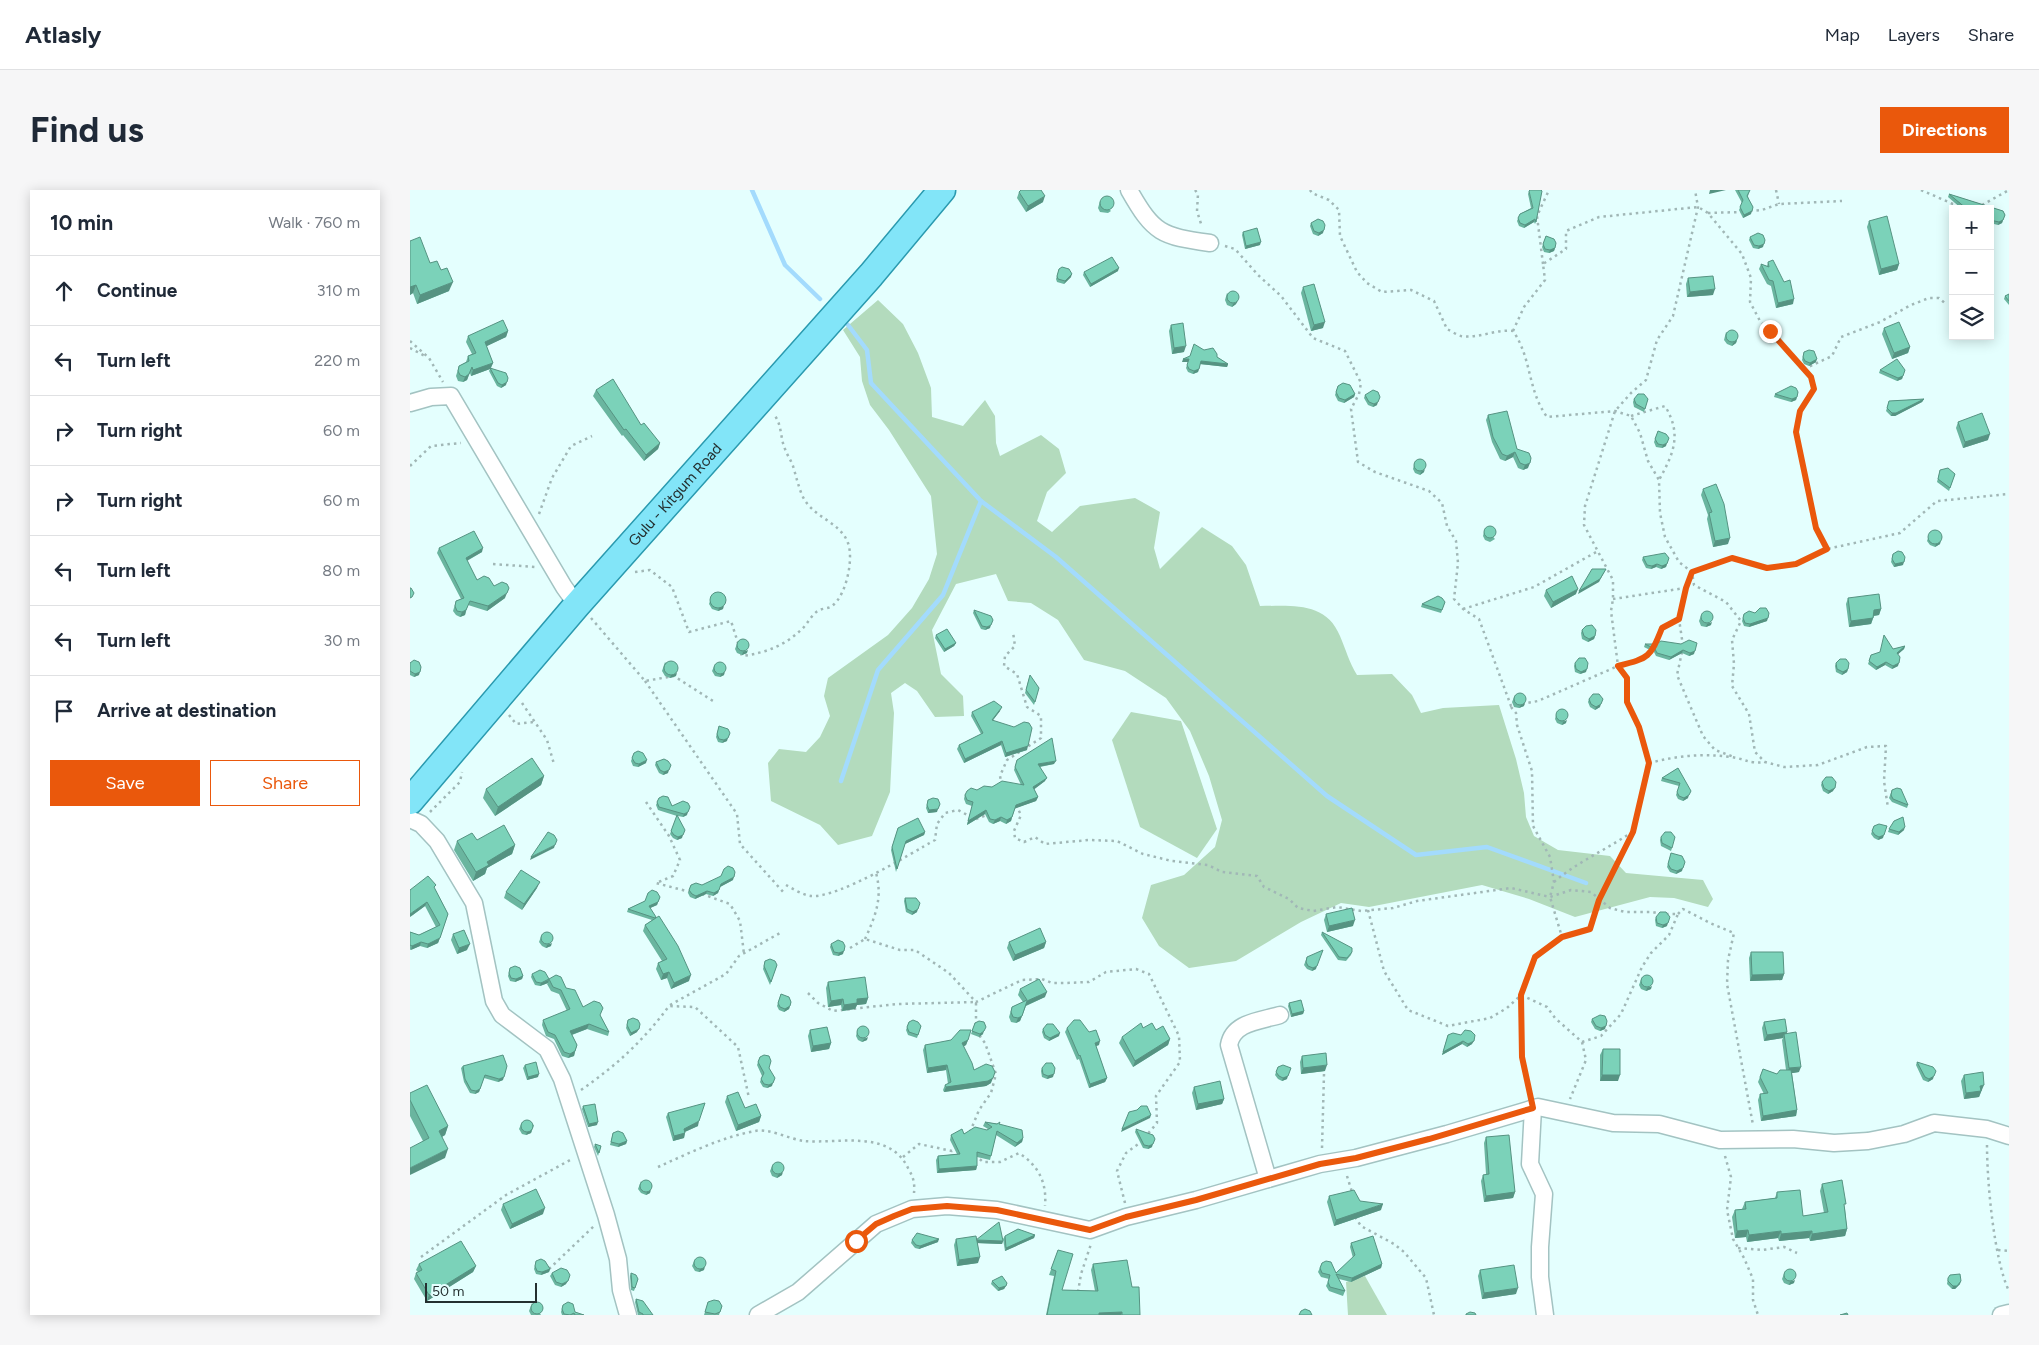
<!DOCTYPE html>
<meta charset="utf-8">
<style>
:root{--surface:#fff;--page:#f6f6f7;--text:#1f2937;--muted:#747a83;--line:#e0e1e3;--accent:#ea580c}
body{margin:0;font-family:Figtree,sans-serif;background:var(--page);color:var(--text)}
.controls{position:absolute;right:15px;top:15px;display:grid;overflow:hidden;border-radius:0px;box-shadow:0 2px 12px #0003}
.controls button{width:45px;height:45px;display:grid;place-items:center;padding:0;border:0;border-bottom:1px solid var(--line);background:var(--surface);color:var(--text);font:25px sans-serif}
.scale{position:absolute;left:15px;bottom:12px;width:112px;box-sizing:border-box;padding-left:5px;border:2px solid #243030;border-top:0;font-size:14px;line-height:18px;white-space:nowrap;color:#243030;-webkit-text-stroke:4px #e4fffe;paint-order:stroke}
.stop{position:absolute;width:15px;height:15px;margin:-11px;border:4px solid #ea580c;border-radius:50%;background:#fff}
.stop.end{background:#ea580c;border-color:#fff;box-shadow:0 1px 5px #0008}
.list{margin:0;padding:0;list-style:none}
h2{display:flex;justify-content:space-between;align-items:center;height:65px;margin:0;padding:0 20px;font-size:21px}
h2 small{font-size:16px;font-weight:400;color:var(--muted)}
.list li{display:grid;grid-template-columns:32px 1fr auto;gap:15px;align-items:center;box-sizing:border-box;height:70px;padding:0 20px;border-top:1px solid var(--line)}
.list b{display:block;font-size:19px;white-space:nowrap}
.list em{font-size:16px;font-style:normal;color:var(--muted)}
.actions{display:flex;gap:10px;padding:15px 20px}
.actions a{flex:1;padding:11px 0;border:1px solid var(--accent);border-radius:0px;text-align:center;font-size:18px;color:var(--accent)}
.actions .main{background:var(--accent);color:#fff}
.icon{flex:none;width:28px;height:28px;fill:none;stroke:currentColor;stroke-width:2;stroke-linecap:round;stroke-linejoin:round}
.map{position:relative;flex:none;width:1599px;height:1125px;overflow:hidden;border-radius:0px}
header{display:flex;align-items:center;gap:30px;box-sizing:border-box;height:70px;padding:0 25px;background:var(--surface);border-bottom:1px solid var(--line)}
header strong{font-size:24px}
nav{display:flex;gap:28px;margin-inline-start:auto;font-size:18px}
.intro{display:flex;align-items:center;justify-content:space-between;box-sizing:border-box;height:120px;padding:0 30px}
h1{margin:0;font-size:35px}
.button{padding:12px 22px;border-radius:0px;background:var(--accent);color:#fff;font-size:18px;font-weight:700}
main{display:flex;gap:30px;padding:0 30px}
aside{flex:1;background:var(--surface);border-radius:0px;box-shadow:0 2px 12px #0003}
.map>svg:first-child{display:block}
</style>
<header>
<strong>Atlasly</strong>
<nav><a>Map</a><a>Layers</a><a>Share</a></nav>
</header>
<div class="intro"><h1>Find us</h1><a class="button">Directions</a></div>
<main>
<aside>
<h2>10 min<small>Walk · 760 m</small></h2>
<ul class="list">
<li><svg class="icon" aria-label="ahead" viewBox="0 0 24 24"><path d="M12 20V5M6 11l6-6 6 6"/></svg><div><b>Continue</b></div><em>310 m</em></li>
<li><svg class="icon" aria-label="left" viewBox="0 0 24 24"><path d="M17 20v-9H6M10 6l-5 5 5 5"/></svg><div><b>Turn left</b></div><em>220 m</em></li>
<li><svg class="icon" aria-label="right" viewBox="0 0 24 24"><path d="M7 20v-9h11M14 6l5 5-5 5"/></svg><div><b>Turn right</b></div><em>60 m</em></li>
<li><svg class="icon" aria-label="right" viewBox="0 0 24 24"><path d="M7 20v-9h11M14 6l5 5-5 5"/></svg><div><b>Turn right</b></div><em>60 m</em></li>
<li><svg class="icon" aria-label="left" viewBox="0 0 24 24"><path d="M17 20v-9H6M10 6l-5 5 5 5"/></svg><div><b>Turn left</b></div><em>80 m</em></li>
<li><svg class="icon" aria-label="left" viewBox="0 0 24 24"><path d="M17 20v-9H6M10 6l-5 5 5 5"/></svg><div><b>Turn left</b></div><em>30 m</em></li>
<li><svg class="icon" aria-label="arrive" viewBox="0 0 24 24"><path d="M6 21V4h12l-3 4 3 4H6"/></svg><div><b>Arrive at destination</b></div></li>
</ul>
<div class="actions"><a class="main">Save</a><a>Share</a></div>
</aside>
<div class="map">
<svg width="1599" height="1125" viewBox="0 0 1599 1125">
<rect width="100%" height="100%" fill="#e4fffe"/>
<g fill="#b3dbbd">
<path d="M468 110 493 134 508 163 521 198 522 227 553 236 575 210 585 226 586 253 590 266 631 245 649 259 656 283 637 302 627 331 642 342 670 316 725 308 750 322 744 358 750 379 792 337 822 356 836 375 850 416C881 416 916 411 930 446 936 460 939 472 947 485L982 484 1002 505 1011 523 1033 518 1089 515 1106 569 1114 603 1116 627 1124 646 1148 660 1200 666 1216 683 1293 690 1303 709 1298 717 1264 708 1240 707 1165 727 1119 709 1072 695 959 717 931 713 891 732 826 771 779 778 749 756 732 728 741 695 774 685 805 657 812 630 799 586 780 541 756 508 715 481 674 470 648 430 621 413 598 411 586 384 546 394 522 440 531 484 553 506 554 526 525 527 507 501 495 493 481 503 484 523 480 602 462 646 428 655 410 635 361 611 358 573 369 559 396 562 410 547 420 526 414 506 418 488 478 445 502 418 519 389 527 364 521 306 479 240 460 215 452 191 450 167 433 140Z"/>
<polygon points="721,522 771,531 807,639 787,668 730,637 702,550"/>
<polygon points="955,1086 977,1125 938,1125 936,1092"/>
</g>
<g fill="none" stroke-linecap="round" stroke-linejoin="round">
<g stroke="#a3dbfd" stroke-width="4.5">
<polyline points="342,0 375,75 410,109"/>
<polyline points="438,135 457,160 461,193 571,311 646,367 917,606 1006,665 1077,657 1176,693"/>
<polyline points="431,591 468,480 533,405 571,311"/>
</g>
<g stroke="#a3c3c2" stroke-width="19">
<g id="minor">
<path d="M719 0C744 44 751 46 800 53"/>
<polyline points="0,213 21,207 41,206 154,397 167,415"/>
<polyline points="0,629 11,634 27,651 64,713 84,811 92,825 137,859 152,889 196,1025 208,1069 211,1100 218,1125"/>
<polyline points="1123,918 1120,974 1134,1004 1130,1057 1130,1087 1135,1125"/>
<path d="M858 989 819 855C823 832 850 831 870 825"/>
<polyline points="348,1125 388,1102 466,1034 502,1019 537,1016 587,1020 680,1040 716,1027 786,1010 910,974 946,968 1037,944 1128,917 1203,933 1249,934 1310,950 1383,949 1424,953 1458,951 1494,944 1524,933 1577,939 1599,946"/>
<polyline points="1591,1125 1599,1123"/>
</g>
</g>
<g stroke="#2a9aaf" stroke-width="29">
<g id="primary">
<path id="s1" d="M0 611 167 415 461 85 532 0"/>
</g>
</g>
<g stroke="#a1b7b6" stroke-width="2.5" stroke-dasharray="2.5 4" stroke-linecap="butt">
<polyline points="785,0 788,4 787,21 792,37"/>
<path d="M900 0 902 3 919 10 929 20 930 46 947 82 957 93 972 102 1001 100 1024 111 1037 139C1041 141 1047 145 1051 146 1068 149 1085 139 1103 141 1122 168 1117 199 1137 227L1205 221 1221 226 1230 243 1238 271 1249 290 1250 323 1255 347 1269 372 1282 382 1284 395 1316 412 1331 431 1322 450 1324 474 1322 496 1339 524 1345 562 1355 572 1374 577 1408 575 1457 557 1476 556 1474 591 1478 618"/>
<polyline points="1366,0 1369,14"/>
<polyline points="1511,0 1543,14 1549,14"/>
<polyline points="1572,15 1599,0"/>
<polyline points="1340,21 1352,20 1369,14 1432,11"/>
<polyline points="1298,23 1332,22"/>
<polyline points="815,56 825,59 848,85 871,106 903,148 935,161 951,193 949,204 941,219 948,272 965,282 1019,301 1032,313 1037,336 1046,351 1048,373 1044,409 1053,419 1069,429 1101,516 1107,515"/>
<polyline points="1133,74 1127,26 1139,0"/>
<polyline points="1103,141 1114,117 1135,90 1133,74 1156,59 1156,41 1189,27 1288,17 1298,23 1332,64 1341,88 1340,112 1350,131 1401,187 1403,199 1390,221 1386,242 1406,338 1417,359"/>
<polyline points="0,151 19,168 33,192"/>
<polyline points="0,158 15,166"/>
<polyline points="1394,179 1422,166 1431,147 1470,132 1501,115 1519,108 1529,108 1537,115"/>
<path d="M1221 226 1255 216C1272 244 1264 263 1249 290"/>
<polyline points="0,276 21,256 51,253"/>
<polyline points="129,324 142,288 161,256 182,246"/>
<polyline points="83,374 125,377"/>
<polyline points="225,382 240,380 262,397 279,442 321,431 328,453"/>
<polyline points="1203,409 1275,398 1282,382 1322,368 1357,377 1386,375 1417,359 1490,343 1527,311 1599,304"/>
<polyline points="1053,419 1124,397 1188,361"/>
<polyline points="181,428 235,491 264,486 303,511"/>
<polyline points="1273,456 1269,429 1275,398"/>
<polyline points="1272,462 1267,485 1293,546 1305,560 1324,567"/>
<path d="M331 463 332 466C356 463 376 455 393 438 398 433 402 424 408 421 412 418 418 419 422 416 436 406 444 369 438 353 430 331 402 328 392 305 388 295 386 286 383 276 381 270 377 265 375 259 370 248 372 232 363 224"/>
<polyline points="235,491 327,624 330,654 375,704"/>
<polyline points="112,513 137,550 144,574"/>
<polyline points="1112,514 1128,511 1208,476 1235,469 1244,456 1252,438 1269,429"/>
<polyline points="1101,517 1106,523 1107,535 1122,581 1123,636 1140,667 1144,692 1140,707 1152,747"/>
<polyline points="99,525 106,534 124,532"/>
<path d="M1239 573C1267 566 1292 563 1321 567 1336 569 1338 574 1355 572"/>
<polyline points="592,595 590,586 597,570 631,548 631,526 617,517 607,484 594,476 595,466 605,456 603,442"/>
<polyline points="236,612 259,646 270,670 263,686 246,693 280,702"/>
<polyline points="606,615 611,625 604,641 605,648 614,652 625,647 635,654 679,650 707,651 733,664 762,671 798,675 812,682 847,686 854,697 879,709 888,718 903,721 927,717 951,721 983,718 1007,711 1101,698 1140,707 1161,700 1181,702 1200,718 1215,722 1242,722 1251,724"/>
<polyline points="20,622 50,592 52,582"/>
<polyline points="566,629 577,625"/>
<path d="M1144 692C1167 672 1196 660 1222 642"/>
<path d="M376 695C383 699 393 705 401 706 429 708 500 664 525 650L527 634 535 623 548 620 561 627"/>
<polyline points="292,704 320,714 330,731 334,764"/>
<polyline points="958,720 974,781 998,820 1038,836 1080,828 1097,818 1111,805 1137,817 1145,828 1172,852 1176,870 1160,909"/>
<polyline points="1268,724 1273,719 1300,733 1324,743 1318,770 1317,794 1343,935"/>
<path d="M455 749C465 727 473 708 466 683"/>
<polyline points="440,758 455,749 490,760 505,760 539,783 566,812 612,790 632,789 642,793 655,793 679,792 696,782 726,779 739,784 769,846 770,872 746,906 747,933 736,946"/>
<polyline points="398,803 408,813 423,821 487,814 566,812 566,835"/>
<polyline points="260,815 316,784 329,766 370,743"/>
<polyline points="1172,852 1191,846 1211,824 1232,777 1241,763 1259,745 1268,724 1256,724"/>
<path d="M171 900C207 875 233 851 259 816L285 817 328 857 339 908"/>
<polyline points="1120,903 1112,867 1111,805 1125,767 1152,747 1180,739 1189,710 1223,642 1239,573 1229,537 1217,511 1217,488 1208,476 1201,421 1203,409 1203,390 1174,335 1175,316 1205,221 1221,203 1236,190 1247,150 1263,126 1288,17 1285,0"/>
<polyline points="560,942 569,920 581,903 586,884 575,853 569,845"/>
<path d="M1577 955C1577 992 1584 1070 1599 1101"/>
<polyline points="912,958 914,884"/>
<path d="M565 965 573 972H590L609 963C629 976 637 993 635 1016"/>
<polyline points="1315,966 1321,987 1317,1020 1323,1049 1334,1068 1343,1089 1343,1110 1348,1125"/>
<polyline points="493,967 509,954 542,961 545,959"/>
<path d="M248 977C279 963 312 947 345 941 359 938 379 949 394 951 429 954 479 939 498 978 503 987 505 992 504 1003"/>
<polyline points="937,986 942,1002"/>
<polyline points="715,1013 707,981 716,963 731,952"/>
<polyline points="945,1027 951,1036 984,1054 994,1062 1016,1088 1024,1125"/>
<polyline points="1328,1058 1352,1060 1374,1057 1387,1063"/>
<polyline points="1588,1060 1599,1061"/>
<polyline points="11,1067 96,1005 162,969"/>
<polyline points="139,1079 184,1036"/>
<polyline points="668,1102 671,1084 681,1054"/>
</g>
<use href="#minor" stroke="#fff" stroke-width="16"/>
<use href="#primary" stroke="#82e5f8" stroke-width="26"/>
</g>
<g fill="#6ab59f">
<polygon points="1325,0 1340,0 1338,6 1341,24 1333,28 1329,20 1332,13"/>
<polygon points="1119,1 1126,32 1125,34 1124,32 1114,38 1109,36 1107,31 1110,24 1121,18 1118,4"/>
<polygon points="609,2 633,12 616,22 607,8"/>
<polygon points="1539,4 1593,21 1595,25 1592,33 1588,35 1580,33 1580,19 1552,19 1538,7"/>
<polygon points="690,11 701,21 698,23 690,22 688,18"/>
<polygon points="1459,31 1489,74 1487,80 1469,85 1457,37"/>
<polygon points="901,33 913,43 908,46 903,44 900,36"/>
<polygon points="833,42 850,55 835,59 832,45"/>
<polygon points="1136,46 1145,58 1144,61 1139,63 1134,62 1132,57"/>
<polygon points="1340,47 1353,57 1348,59 1343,58 1339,50"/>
<polygon points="0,51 20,73 39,101 7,114 3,103 0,105"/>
<polygon points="1358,72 1383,114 1366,118 1361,96 1357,94 1349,79 1351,74 1357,76"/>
<polygon points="649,79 661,87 654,94 647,92 646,89"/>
<polygon points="708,81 680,97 673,85 674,82"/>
<polygon points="1278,88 1303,105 1277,107 1276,94"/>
<polygon points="893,97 913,138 901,141 891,103"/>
<polygon points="817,103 826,114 822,117 817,115 815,110"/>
<polygon points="1599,104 1599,115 1594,109 1595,106"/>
<polygon points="761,135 774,162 762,164 759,141"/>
<polygon points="1474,138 1500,157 1498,163 1482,169 1472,144"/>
<polygon points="98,141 96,147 76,156 83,173 81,178 96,195 91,198 87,196 79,181 80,179 61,186 60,183 57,190 53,192 48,191 46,186 49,176 56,172 58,166 62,164 56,152 58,146"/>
<polygon points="1316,142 1327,150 1326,153 1322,156 1317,154 1314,150"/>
<polygon points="1394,162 1406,172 1399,176 1394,174 1392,170"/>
<polygon points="807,167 818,174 817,177 790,174 788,182 783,184 778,182 776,178 778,172 772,172"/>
<polygon points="1470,180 1493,186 1492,189 1487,191 1469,183"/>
<polygon points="928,196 945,204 944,207 934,213 928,211 925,205"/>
<polygon points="186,200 231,235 250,253 248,259 234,271 213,245 212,246 183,206"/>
<polygon points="1388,202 1386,210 1381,212 1364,207 1365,204"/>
<polygon points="955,205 967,215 963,217 958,215 954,208"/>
<polygon points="1224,209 1238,209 1234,222 1224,217 1223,212"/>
<polygon points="1514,209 1512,212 1485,226 1481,226 1476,221 1479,211"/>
<polygon points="1078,225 1107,259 1118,278 1113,280 1108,278 1103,267 1095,271 1090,269 1082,252 1076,230"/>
<polygon points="1548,232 1578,250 1553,258 1546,238"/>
<polygon points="1248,241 1256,256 1252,258 1246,257 1244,252"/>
<polygon points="1005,271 1014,282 1010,285 1005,283 1003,279"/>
<polygon points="1530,280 1545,284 1539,301 1527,292"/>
<polygon points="1293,299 1318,354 1303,357 1297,329 1298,325 1291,305"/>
<polygon points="1075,338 1085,349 1080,352 1075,350 1073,346"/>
<polygon points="1520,343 1530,354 1525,357 1520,355 1517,351"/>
<polygon points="29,358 72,362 57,371 67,390 84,396 95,408 77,421 58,415 55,425 50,427 46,425 43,421 46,411 51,409 27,363"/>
<polygon points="1483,364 1493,375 1484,377 1481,372"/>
<polygon points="1233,367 1257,374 1256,377 1251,379 1246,377 1241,379 1236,378 1232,370"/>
<polygon points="1136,400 1166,404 1141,418 1134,406"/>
<polygon points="302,405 313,419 308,421 302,419 299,414"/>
<polygon points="1438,408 1471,419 1469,425 1464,426 1461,434 1439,437 1436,414"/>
<polygon points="1035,412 1031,423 1011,417 1012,414"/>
<polygon points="564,420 580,438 575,440 571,439 563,423"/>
<polygon points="1292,423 1301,435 1296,437 1291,436 1289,431"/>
<polygon points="1334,424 1357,431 1339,437 1334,436 1332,431"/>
<polygon points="1172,440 1185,446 1184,449 1178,452 1172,449 1171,443"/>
<polygon points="526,445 546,453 544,456 534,462 525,448"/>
<polygon points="328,451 337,463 332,465 327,463 325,459"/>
<polygon points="1235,454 1271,454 1284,464 1279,466 1272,463 1259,470 1246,466 1244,462 1234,457"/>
<polygon points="1495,456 1494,459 1488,464 1488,476 1482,479 1475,475 1466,480 1458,474 1461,465"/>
<polygon points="255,472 266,486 260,488 255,486 252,481"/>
<polygon points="0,473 9,485 4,487 0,485"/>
<polygon points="1165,473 1176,482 1170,484 1165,482 1164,476"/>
<polygon points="1426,473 1438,479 1437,482 1432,485 1426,482 1425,476"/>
<polygon points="305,474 314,485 310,487 305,486 302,481"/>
<polygon points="619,488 625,512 624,515 615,503"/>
<polygon points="1105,505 1114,516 1109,518 1104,517 1102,512"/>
<polygon points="1179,509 1190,517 1185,520 1180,517 1178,512"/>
<polygon points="590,521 583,530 617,560 595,567 591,555 554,573 547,559 549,555 571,544 561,526 562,522"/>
<polygon points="1147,521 1156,533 1152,535 1147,533 1145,529"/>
<polygon points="309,536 317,551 312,553 308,552 306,547"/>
<polygon points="224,563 236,573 228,577 223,576 221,571"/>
<polygon points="607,570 644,574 630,577 635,591 624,599 628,607 626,611 605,618 601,631 596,634 590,631 583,634 579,632 575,624 557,635 562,616 556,614 554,609 555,604 567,600 582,597 611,595 604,580"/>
<polygon points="246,572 258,583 253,585 249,583 245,575"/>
<polygon points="1268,578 1278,608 1273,611 1268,609 1266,605 1269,596 1251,591 1252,588"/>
<polygon points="134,586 131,595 85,626 73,608 76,599"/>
<polygon points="1412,592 1423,601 1418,604 1413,601 1411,595"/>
<polygon points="1482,600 1498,615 1497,618 1482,612 1479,608"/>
<polygon points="249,608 277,625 273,627 268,626 272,648 267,650 263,648 260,644 267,626 248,620 246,615"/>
<polygon points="518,610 527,622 518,623 516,618"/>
<polygon points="1464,636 1473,648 1468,650 1464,648 1461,644"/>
<polygon points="488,638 515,642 514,645 495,654 486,682 481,660"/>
<polygon points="1479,639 1494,640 1488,645 1478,642"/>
<polygon points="1251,647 1262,658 1261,661 1251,656 1250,650"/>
<polygon points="67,650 105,655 102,664 77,678 75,684 63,691 44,660 47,651"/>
<polygon points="1261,663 1272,681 1266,684 1260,682 1257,677"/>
<polygon points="323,690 310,697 308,703 303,706 296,704 285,709 280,707 278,703 281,695 292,695"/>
<polygon points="127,698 112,720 94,708 96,702"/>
<polygon points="25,699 38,724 28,753 17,758 10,756 0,760 0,742 9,745 26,737 15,716 0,727"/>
<polygon points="250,707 247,715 240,718 279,791 261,799 257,788 251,790 246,779 248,773 252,771 233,741 235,735 242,730 217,722 218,719 235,711"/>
<polygon points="495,708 507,722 502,725 496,722 494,711"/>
<polygon points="916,724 943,736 917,742 914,730"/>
<polygon points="1246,727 1257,736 1252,738 1246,736 1245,730"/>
<polygon points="912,742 942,762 941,765 936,771 928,770 911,745"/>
<polygon points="43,744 57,760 47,764 41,750"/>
<polygon points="132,744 141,756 136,758 132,756 129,752"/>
<polygon points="599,752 636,752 634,758 603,771 597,758"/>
<polygon points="421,754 433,764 428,766 423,765 420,757"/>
<polygon points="1341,762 1374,784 1372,790 1340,791 1339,768"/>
<polygon points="897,767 906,779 902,781 897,779 894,775"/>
<polygon points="355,771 367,775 360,795 353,779"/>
<polygon points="100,778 113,786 112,789 105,792 100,791 98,786"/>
<polygon points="122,784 139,789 156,798 173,817 190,825 199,842 198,846 177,839 162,845 167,855 164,866 158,868 152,866 144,849 136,846 132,835 133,830 157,821 149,804 141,801 137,794 138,793 130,796 125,795 121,787"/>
<polygon points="1232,787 1241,799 1236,801 1231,799 1229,795"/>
<polygon points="418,792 458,808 456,814 447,815 445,819 432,821 431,815 418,817 416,798"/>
<polygon points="610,799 635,807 616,816 610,831 606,833 601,832 599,827 602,817 613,812 608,805"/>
<polygon points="371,804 381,812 379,819 374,822 369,820 367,816"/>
<polygon points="879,813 894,821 893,824 881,827 878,816"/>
<polygon points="1182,829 1195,839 1190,841 1185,839 1181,832"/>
<polygon points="218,830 227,842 220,846 216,838"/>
<polygon points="499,832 511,836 507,848 498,845 496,840"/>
<polygon points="1354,832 1376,844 1389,882 1382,883 1387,920 1386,926 1351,931 1348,910 1350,904 1354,904 1348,892 1353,879 1367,884 1376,880 1372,850 1373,848 1354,851 1352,838"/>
<polygon points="565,833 573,844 569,847 561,844"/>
<polygon points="448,838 457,850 452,852 448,850 446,846"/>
<polygon points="657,838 689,855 686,856 697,888 695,892 679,898 669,869 667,870 655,842"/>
<polygon points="733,838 746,840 760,849 758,855 723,877 709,853 712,847"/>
<polygon points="633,839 649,846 639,851 634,848 632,842"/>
<polygon points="400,840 421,853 419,859 401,862 398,846"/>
<polygon points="1038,845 1062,854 1057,857 1052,854 1032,865"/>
<polygon points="558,850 556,855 553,857 564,880 581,893 576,896 534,902 533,900 535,895 538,894 536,880 517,883 513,860 515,855"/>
<polygon points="1193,859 1208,891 1190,891 1190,865"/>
<polygon points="892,866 915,881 891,884 890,872"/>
<polygon points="350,867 359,878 362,896 357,898 353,897 350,892 352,886 347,875"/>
<polygon points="1507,872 1523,889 1518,892 1513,890 1506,875"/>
<polygon points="115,875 128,887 117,890 113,878"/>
<polygon points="53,876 93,890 88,892 74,888 69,902 65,904 60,903 54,892 51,878"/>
<polygon points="868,877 877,889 872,891 868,889 865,885"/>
<polygon points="632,878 643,887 637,889 632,887 631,881"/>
<polygon points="1554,885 1572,901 1571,901 1569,907 1554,909 1551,891"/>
<polygon points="784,897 814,909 812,914 786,920 782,903"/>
<polygon points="0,903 38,936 35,945 32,947 35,968 13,951 0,926"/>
<polygon points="317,906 335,918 351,926 349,932 326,941 315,912"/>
<polygon points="173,916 187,935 178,937 172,919"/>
<polygon points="258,923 288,936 275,942 274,948 263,951 256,927"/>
<polygon points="112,932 124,935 121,943 116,945 112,944 109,939"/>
<polygon points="575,932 589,934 613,948 612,952 605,957 586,945 580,970 567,967 567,976 566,980 527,983 526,970 528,966 547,964 540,950 541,945 577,940 578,939 573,936"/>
<polygon points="726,939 742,957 738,959 733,958 725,942"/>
<polygon points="203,943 217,951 216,954 208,957 200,955"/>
<polygon points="1076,947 1105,1002 1103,1008 1074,1012 1071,991 1073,985 1076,984 1074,953"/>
<polygon points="185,954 191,956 188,966 184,957"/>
<polygon points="363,974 372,985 367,988 362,986 360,981"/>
<polygon points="231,991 240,1003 236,1005 231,1003 228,999"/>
<polygon points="1412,994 1435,1019 1437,1039 1435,1046 1400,1051 1399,1048 1369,1051 1368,1048 1337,1052 1336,1047 1325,1048 1322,1027 1325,1020 1332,1019 1335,1012 1365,1008 1367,1002 1393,1026 1414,1023 1410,1001"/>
<polygon points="919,1006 950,1011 971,1020 924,1036 917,1012"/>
<polygon points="93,1014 133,1024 100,1039 91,1020"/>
<polygon points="625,1045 624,1048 595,1061 593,1049 595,1046"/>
<polygon points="546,1049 567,1050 593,1051 592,1054 568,1053 568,1073 547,1076 544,1055"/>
<polygon points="502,1050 528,1052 509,1059 505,1058 501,1053"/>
<polygon points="941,1053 972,1074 971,1078 941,1092 929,1089 935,1101 933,1106 919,1101 916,1096 919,1089 911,1087 908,1082 912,1073 926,1083 943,1068 940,1057"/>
<polygon points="648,1060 652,1100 685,1101 681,1080 683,1074 722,1097 730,1125 636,1125 644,1086 639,1085"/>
<polygon points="285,1069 294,1080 289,1082 285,1081 282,1076"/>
<polygon points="126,1071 140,1079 139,1082 131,1085 126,1084 124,1079"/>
<polygon points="9,1074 66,1076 63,1082 17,1111 4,1089 6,1083 8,1082 6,1080"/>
<polygon points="1070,1080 1106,1104 1072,1109 1068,1086"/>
<polygon points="1375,1081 1384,1093 1379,1095 1374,1093 1372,1089"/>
<polygon points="142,1083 156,1094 151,1097 145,1095 140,1086"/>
<polygon points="221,1083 228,1089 224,1101 221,1100 220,1086"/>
<polygon points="1538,1088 1550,1094 1545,1099 1542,1099 1537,1094"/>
<polygon points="582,1091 597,1093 594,1099 588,1101 581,1094"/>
<polygon points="226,1109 243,1125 228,1125 225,1112"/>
<polygon points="298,1112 312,1116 309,1125 294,1125"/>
<polygon points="122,1113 131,1125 121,1125 119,1121"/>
<polygon points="153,1115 165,1122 174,1125 152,1125 151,1122"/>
</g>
<g fill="#569382">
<polygon points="1300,0 1316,0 1299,4"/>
<polygon points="635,6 633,12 616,22 618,16"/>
<polygon points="1342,21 1341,24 1333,28 1334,25"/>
<polygon points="1125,29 1124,32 1114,38 1115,35"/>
<polygon points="1593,30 1592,33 1588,35 1589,32"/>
<polygon points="914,40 913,43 908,46 909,43"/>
<polygon points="851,52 850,55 835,59 836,56"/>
<polygon points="1354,54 1353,57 1348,59 1349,56"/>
<polygon points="1145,58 1144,61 1139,63 1140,60"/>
<polygon points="1489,74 1487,80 1469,85 1471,79"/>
<polygon points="709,78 708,81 680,97 681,94"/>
<polygon points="662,84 661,87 654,94 655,91"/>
<polygon points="43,92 39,101 7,114 10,105"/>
<polygon points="6,95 3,103 0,105 0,97"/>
<polygon points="1305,99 1303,105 1277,107 1280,102"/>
<polygon points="1384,109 1383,114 1366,118 1368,113"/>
<polygon points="828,111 826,114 822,117 823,114"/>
<polygon points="915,132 913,138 901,141 904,135"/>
<polygon points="98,141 96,147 73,158 75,152"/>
<polygon points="1327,150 1326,153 1322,156 1323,153"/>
<polygon points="776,156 774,162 762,164 764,158"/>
<polygon points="1500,157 1498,163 1482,169 1484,163"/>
<polygon points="773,169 779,169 778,172 772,172"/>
<polygon points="1407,169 1406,172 1399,176 1400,173"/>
<polygon points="791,171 818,174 817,177 790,174"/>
<polygon points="83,173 80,179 61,186 63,180"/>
<polygon points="789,179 788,182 783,184 784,181"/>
<polygon points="59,184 57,190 53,192 55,187"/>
<polygon points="1493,186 1492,189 1487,191 1488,188"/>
<polygon points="97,192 96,195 91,198 92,195"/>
<polygon points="945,204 944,207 934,213 935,210"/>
<polygon points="1387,207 1386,210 1381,212 1382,209"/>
<polygon points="1514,209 1512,212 1485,226 1481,226 1482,223"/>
<polygon points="968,212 967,215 963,217 964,214"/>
<polygon points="1580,244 1578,250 1553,258 1555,252"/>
<polygon points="250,253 248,259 234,271 236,265"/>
<polygon points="1257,253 1256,256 1252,258 1253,255"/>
<polygon points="1105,262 1103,267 1095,271 1097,266"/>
<polygon points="1120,273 1118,278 1113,280 1115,275"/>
<polygon points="1015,279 1014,282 1010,285 1011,282"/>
<polygon points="1320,348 1318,354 1303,357 1305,351"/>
<polygon points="1531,351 1530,354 1525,357 1526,354"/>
<polygon points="73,358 72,362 54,372 56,368"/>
<polygon points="1494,372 1493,375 1484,377 1485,374"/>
<polygon points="1247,374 1246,377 1241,379 1242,376"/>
<polygon points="1257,374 1256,377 1251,379 1252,376"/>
<polygon points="1196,379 1189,392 1168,404 1169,401"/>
<polygon points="1168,399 1166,404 1141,418 1143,412"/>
<polygon points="97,403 95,408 77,421 78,416"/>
<polygon points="314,416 313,419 308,421 309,418"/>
<polygon points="1471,419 1469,425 1462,426 1464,420"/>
<polygon points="56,420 55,425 50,427 52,422"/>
<polygon points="1358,428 1357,431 1339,437 1340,434"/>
<polygon points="1463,428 1461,434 1439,437 1441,431"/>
<polygon points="1302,432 1301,435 1296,437 1297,434"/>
<polygon points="581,435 580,438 575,440 577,437"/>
<polygon points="1185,446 1184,449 1178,452 1179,449"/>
<polygon points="546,453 544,456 534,462 535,459"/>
<polygon points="1495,456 1494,459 1486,466 1487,463"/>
<polygon points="338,460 337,463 332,465 333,462"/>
<polygon points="1273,460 1272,463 1259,470 1261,467"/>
<polygon points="1285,461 1284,464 1279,466 1280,463"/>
<polygon points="1476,472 1475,475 1466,480 1467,477"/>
<polygon points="1489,473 1488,476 1482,479 1483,476"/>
<polygon points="1177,479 1176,482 1170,484 1171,482"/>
<polygon points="1438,479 1437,482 1432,485 1433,482"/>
<polygon points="10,482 9,485 4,487 5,484"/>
<polygon points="315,482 314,485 310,487 311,484"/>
<polygon points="267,483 266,486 260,488 261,485"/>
<polygon points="1115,513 1114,516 1109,518 1111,515"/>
<polygon points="1191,514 1190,517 1185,520 1186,517"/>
<polygon points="592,517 590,521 580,534 582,530"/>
<polygon points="1157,530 1156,533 1152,535 1153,532"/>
<polygon points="318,548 317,551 312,553 314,550"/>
<polygon points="592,551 591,555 554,573 555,569"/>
<polygon points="618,556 617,560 595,567 596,563"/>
<polygon points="237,570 236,573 228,577 229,574"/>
<polygon points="646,571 644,574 627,577 628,574"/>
<polygon points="259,580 258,583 253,585 254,582"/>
<polygon points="134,586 131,595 85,626 88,617"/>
<polygon points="637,588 635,591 622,601 623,597"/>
<polygon points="1425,598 1423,601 1418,604 1419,601"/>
<polygon points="1279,605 1278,608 1273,611 1274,608"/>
<polygon points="628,607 626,611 604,619 606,615"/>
<polygon points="528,619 527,622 518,623 519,620"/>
<polygon points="576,620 575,624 557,635 558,631"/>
<polygon points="278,622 277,625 273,627 274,624"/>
<polygon points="591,627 590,631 583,634 585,630"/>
<polygon points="602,627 601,631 596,634 597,630"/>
<polygon points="1495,637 1494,640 1488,645 1489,642"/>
<polygon points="515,642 514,645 495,654 496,651"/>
<polygon points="273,645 272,648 267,650 268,647"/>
<polygon points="1474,645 1473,648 1468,650 1469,647"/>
<polygon points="105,655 102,664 77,678 75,684 63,691 66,682 77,672"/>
<polygon points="145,655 144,658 120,670 121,667"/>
<polygon points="1273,678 1272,681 1266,684 1267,681"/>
<polygon points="324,687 323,690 310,697 311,694"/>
<polygon points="130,692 127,698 112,720 114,714"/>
<polygon points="309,700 308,703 303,706 304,703"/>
<polygon points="297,701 296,704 285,709 286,706"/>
<polygon points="17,712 15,716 0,727 0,724"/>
<polygon points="248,712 247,715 238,719 239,716"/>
<polygon points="508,719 507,722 502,725 503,722"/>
<polygon points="945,730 943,736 917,742 919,736"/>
<polygon points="1258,733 1257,736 1252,738 1253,735"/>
<polygon points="30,748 28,753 17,758 18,754"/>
<polygon points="11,752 10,756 1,760 2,756"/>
<polygon points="636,752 634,758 603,771 605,765"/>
<polygon points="142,753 141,756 136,758 137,755"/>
<polygon points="60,754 57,760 47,764 49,758"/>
<polygon points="434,761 433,764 428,766 429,763"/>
<polygon points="907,776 906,779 902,781 903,778"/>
<polygon points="259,782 257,788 251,790 253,784"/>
<polygon points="1374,784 1372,790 1340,791 1342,785"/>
<polygon points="281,785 279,791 261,799 264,793"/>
<polygon points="113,786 112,789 105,792 106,789"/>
<polygon points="139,790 138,793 130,796 131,793"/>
<polygon points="1242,796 1241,799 1236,801 1237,798"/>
<polygon points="637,802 635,807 615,816 617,811"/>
<polygon points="458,808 456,814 447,815 445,819 432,821 434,815 447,809"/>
<polygon points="433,809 431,815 418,817 421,811"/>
<polygon points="380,816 379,819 374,822 375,819"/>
<polygon points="894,821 893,824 881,827 882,824"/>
<polygon points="612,826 610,831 606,833 608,828"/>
<polygon points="179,834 177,839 158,846 160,841"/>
<polygon points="1196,836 1195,839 1190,841 1191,838"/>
<polygon points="229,839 227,842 220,846 221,843"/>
<polygon points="574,841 573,844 569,847 570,844"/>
<polygon points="1377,842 1375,848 1374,844 1373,848 1354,851 1357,845"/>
<polygon points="650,843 649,846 639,851 640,848"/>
<polygon points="458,847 457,850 452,852 454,849"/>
<polygon points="760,849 758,855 723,877 725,871"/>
<polygon points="558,850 556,855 550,858 552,853"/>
<polygon points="690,851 689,855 683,857 685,853"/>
<polygon points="1053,851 1052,854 1032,865 1033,862"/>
<polygon points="1064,851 1062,854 1057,857 1058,854"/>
<polygon points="421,853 419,859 401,862 403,856"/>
<polygon points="165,861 164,866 158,868 160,864"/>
<polygon points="537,875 536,880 517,883 518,878"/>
<polygon points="917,875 915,881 891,884 893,878"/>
<polygon points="1391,877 1389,882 1377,884 1379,878"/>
<polygon points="129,884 128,887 117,890 118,887"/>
<polygon points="644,884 643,887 637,889 638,886"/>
<polygon points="1192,885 1210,885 1208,891 1190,891"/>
<polygon points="878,886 877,889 872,891 873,888"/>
<polygon points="1524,886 1523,889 1518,892 1519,889"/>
<polygon points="94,887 93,890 88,892 89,889"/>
<polygon points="583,888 581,893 576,896 534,902 536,897"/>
<polygon points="697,888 695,892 679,898 680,894"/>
<polygon points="363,893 362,896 357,898 359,895"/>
<polygon points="1574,895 1569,907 1554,909 1556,903 1570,896"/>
<polygon points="70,899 69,902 65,904 66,901"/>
<polygon points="814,909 812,914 786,920 788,914"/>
<polygon points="1387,920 1386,926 1351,931 1353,926"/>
<polygon points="741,925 740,928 711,942 712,939"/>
<polygon points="351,926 349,932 326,941 328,935"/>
<polygon points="289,931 288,936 272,943 274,939"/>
<polygon points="188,932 187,935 178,937 179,934"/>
<polygon points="38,936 35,945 26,950 29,941"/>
<polygon points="122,940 121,943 116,945 117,942"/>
<polygon points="275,943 274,948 263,951 264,946"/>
<polygon points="613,948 612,952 605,957 607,953"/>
<polygon points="217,951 216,954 208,957 209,954"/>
<polygon points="743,954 742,957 738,959 739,956"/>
<polygon points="38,959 35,968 0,985 0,978"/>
<polygon points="567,976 566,980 527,983 529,979"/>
<polygon points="373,982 372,985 367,988 368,985"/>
<polygon points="241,1000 240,1003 236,1005 237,1002"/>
<polygon points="1105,1002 1103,1008 1074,1012 1076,1006"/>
<polygon points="973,1014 971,1020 924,1036 926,1030"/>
<polygon points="135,1018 133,1024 100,1039 102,1034"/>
<polygon points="1437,1039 1435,1046 1400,1051 1402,1044"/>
<polygon points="1338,1040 1336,1047 1325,1048 1327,1041"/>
<polygon points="1371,1041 1368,1048 1337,1052 1339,1045"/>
<polygon points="1402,1041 1399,1048 1369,1051 1371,1044"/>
<polygon points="625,1045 624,1048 595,1061 596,1058"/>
<polygon points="529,1049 528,1052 509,1059 510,1056"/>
<polygon points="566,1050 593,1051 592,1054 565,1053"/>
<polygon points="570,1067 568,1073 547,1076 549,1070"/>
<polygon points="972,1074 971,1078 941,1092 942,1088"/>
<polygon points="66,1076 63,1082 17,1111 19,1105"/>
<polygon points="295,1077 294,1080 289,1082 290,1079"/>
<polygon points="140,1079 139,1082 131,1085 132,1082"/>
<polygon points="1385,1090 1384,1093 1379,1095 1380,1092"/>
<polygon points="158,1091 156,1094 151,1097 152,1094"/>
<polygon points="1551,1091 1550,1094 1545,1099 1542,1099 1543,1096"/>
<polygon points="596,1096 594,1099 588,1101 589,1098"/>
<polygon points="1108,1098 1106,1104 1072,1109 1074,1103"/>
<polygon points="712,1122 711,1125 688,1125 689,1123"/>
</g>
<g fill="#7bd2b9" stroke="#569382">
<polygon points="611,0 631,0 635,6 618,16 609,2"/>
<polygon points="1120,0 1131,0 1132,1 1126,32 1125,29 1115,35 1110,33 1108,28 1110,24 1123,18 1119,1"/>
<polygon points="1328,0 1340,0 1337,6 1343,17 1342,21 1334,25 1330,17 1333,10"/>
<polygon points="1539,4 1593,21 1595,25 1593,30 1589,32 1580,30 1580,19 1557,19"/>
<circle cx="697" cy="13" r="7"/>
<polygon points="1477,26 1489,74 1471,79 1459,31"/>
<polygon points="908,29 913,31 915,35 914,40 909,43 904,41 901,33"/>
<polygon points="847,38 851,52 836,56 833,42"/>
<polygon points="1348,43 1353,45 1355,50 1354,54 1349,56 1344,55 1340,47"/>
<polygon points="1136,46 1144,49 1146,53 1145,58 1140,60 1135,59 1133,54"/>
<polygon points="10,47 20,73 27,71 31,80 37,78 43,92 10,105 6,95 0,97 0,51"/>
<polygon points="702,67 709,78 681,94 674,82"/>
<polygon points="1363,70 1374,92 1380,90 1384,109 1368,113 1363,91 1359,90 1351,74 1359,77 1358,72"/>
<polygon points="652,77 659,79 662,84 655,91 648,89 647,86 649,79"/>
<polygon points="1303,86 1305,99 1280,102 1278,88"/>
<polygon points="904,94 915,132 904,135 893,97"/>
<circle cx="823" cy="107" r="6"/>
<polygon points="1599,104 1599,111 1595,106"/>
<polygon points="93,130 98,141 75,152 83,173 63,180 62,177 59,184 55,187 50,185 48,181 49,176 59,171 58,166 66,163 58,146"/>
<polygon points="1489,132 1500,157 1484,163 1474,138"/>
<polygon points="773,133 776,156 764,158 761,135"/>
<circle cx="1322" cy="146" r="6"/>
<polygon points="784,154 794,160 803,158 807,164 807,167 818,174 791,171 789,179 784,181 779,179 777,175 779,169 773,169 780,166"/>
<polygon points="1399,160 1404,161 1407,169 1400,173 1395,171 1393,167 1394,162"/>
<polygon points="1487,169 1495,180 1493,186 1488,188 1470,180"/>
<polygon points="80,178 96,183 98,188 97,192 92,195 88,193"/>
<polygon points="203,189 231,235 234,233 250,253 236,265 216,239 214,240 186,200"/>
<polygon points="933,193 940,195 945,204 935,210 929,208 926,202 928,196"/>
<polygon points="1381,196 1386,198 1388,202 1387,207 1382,209 1365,204"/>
<polygon points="963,200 968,202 970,207 968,212 964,214 959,212 955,205"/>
<polygon points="1228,204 1234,204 1238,209 1235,219 1226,214 1224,209"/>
<polygon points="1514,209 1486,223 1482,223 1477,218 1479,211"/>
<polygon points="1097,221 1107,259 1119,263 1121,268 1120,273 1115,275 1110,273 1105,262 1097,266 1092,264 1083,247 1078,225"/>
<polygon points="1572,223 1580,244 1555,252 1548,232"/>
<polygon points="1248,241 1256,244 1259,248 1257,253 1253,255 1248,254 1245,249"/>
<circle cx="1010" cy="275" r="6"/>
<polygon points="1538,278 1545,284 1540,298 1528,289 1530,280"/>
<polygon points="1306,294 1314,314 1320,348 1305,351 1299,323 1302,322 1293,299"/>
<circle cx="1080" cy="342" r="6"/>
<circle cx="1525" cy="347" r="7"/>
<polygon points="64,341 73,358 56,368 67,390 74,386 79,388 84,396 92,392 97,394 99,398 97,403 78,416 60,411 56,420 52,422 47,421 45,416 46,411 54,408 29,358"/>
<polygon points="1488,361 1492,362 1495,367 1494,372 1485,374 1482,369 1483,364"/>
<polygon points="1255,363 1259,368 1257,374 1252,376 1247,374 1242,376 1237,375 1233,367"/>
<polygon points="1182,379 1196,379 1190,389 1169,401"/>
<polygon points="1162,386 1168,399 1143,412 1136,400"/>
<polygon points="0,398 1,398 4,403 2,407 0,408"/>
<circle cx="308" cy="410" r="8"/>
<polygon points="1469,404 1471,419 1464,420 1463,428 1441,431 1438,408"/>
<polygon points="1028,406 1032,408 1035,412 1032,420 1012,414"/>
<polygon points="1350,418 1356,418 1359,423 1358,428 1340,434 1335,433 1333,428 1334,424 1339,421 1345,423"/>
<polygon points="564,420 581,426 583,430 581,435 577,437 572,436"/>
<circle cx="1297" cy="427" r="6"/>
<polygon points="1182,435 1186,440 1185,446 1179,449 1174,446 1172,440 1176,436"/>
<polygon points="537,439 546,453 535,459 526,445"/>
<polygon points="1474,445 1483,459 1495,456 1487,463 1490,467 1489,473 1483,476 1476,472 1467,477 1459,471 1461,465 1470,462"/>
<circle cx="333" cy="455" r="6"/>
<polygon points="1279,450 1287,453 1285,461 1280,463 1273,460 1261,467 1247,463 1245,459 1235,454 1246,454 1251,451 1271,454"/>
<polygon points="1169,468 1175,468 1178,473 1177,479 1171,482 1166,479 1165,473"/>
<polygon points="1430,469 1436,469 1439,473 1438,479 1433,482 1427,479 1426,473"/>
<polygon points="4,470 9,472 11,477 10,482 5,484 0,481 0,473"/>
<circle cx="261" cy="478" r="7"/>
<circle cx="310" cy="478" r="6"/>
<polygon points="620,485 629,498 625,512 616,500"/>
<circle cx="1110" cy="509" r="6"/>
<polygon points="1183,504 1189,504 1193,509 1191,514 1186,517 1181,514 1179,509"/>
<polygon points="584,511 592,517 582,530 604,537 614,532 619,533 622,538 618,556 596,563 592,551 555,569 549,555 573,543 562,522"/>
<circle cx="1152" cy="525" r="6"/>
<polygon points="309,536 318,539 320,543 318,548 314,550 309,549 307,544"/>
<polygon points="642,548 646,571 628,574 637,588 623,597 628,607 606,615 602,627 597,630 591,627 585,630 580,629 576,620 558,631 563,612 557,610 555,605 557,601 561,598 567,600 574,596 582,597 592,591 614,595 605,577 607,570"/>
<polygon points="228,561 233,563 237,570 229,574 225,573 222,568 224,563"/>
<polygon points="122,568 134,586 88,617 76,599"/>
<polygon points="254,569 258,571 261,575 259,580 254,582 250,580 246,572"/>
<polygon points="1268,578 1281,601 1279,605 1274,608 1269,606 1267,602 1270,593 1252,588"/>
<polygon points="1416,587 1422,587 1426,592 1425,598 1419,601 1414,598 1412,592"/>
<polygon points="1487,598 1491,599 1498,615 1483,609 1481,605 1482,600"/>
<polygon points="253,606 258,607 262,616 273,611 278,613 280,617 278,622 274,624 249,617 247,612 249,608"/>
<polygon points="523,608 528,609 530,614 528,619 519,620 517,615 518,610"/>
<polygon points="267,625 275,640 273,645 268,647 264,645 261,641"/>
<polygon points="1493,627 1495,637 1489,642 1479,639 1484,631"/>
<polygon points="508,628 515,642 496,651 487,679 482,657 488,638"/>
<polygon points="1469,634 1477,636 1474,645 1469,647 1465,645 1462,641 1464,636"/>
<polygon points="94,635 105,655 77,672 79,675 66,682 47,651 62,643 67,650"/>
<polygon points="138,642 144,645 147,650 145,655 121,667"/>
<polygon points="1255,642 1261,642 1265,647 1262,658 1252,653 1251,647"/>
<polygon points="1261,663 1272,666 1275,672 1273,678 1267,681 1261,679 1258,674"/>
<polygon points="318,676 323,678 325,682 324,687 311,694 309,700 304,703 297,701 286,706 282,704 279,700 281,695 286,693 292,695 311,686 314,679"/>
<polygon points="111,680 130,692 114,714 96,702"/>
<polygon points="18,686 26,695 24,697 38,724 30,748 18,754 11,752 2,756 0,755 0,742 9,745 30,735 17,712 0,724 0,700"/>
<polygon points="242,700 247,702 250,707 248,712 239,716 246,727 245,728 218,719 235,711 238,703"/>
<polygon points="495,708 506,708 510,713 508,719 503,722 497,719"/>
<polygon points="942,718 945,730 919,736 916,724"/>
<polygon points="1250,722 1256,722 1260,727 1258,733 1253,735 1247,733 1246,727"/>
<polygon points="249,726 268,756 281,785 264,793 259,782 253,784 248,773 257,769 235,735"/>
<polygon points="630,738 636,752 605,765 599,752"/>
<polygon points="54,740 60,754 49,758 43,744"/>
<circle cx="137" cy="748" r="6"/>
<polygon points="912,742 942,758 942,762 937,768 929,767"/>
<polygon points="428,750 433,752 435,756 434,761 429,763 424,762 421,754"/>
<polygon points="913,760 907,776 903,778 898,776 896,772 897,767"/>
<polygon points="1341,762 1373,762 1374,784 1342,785"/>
<polygon points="360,769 365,771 367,775 361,792 354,776 355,771"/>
<polygon points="105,776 110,778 113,786 106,789 101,788 99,783 100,778"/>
<polygon points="130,780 135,782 139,789 131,793 126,792 122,784"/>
<circle cx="1237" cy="791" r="6"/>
<polygon points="146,785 151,787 156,798 165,800 173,817 184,811 190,813 193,818 190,825 199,842 179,834 160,841 167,855 165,861 160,864 154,862 145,845 138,842 133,830 160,819 151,800 143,797 139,789"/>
<polygon points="455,787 458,808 447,809 447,813 434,815 433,809 421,811 418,792"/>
<polygon points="629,789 637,802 617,811 612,826 608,828 603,827 601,822 602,817 617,810 610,799"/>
<polygon points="371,804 379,807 381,812 380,816 375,819 370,817 368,813"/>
<polygon points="891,810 894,821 882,824 879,813"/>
<polygon points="1190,825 1195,826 1197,831 1196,836 1191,838 1186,836 1182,829"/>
<polygon points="223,828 228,830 230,834 229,839 221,843 217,835 218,830"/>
<polygon points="1375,829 1377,842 1357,845 1354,832"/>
<polygon points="503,830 508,832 511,836 508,845 499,842 497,837 499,832"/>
<polygon points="664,830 670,830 679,842 686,840 690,851 685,853 697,888 680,894 670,865 669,866 657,838"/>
<polygon points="569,831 574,832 576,837 574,841 570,844 562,841 565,833"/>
<polygon points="731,833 733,838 742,833 746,840 753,836 760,849 725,871 712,847"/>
<polygon points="637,834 643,834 650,843 640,848 635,845 633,839"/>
<circle cx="453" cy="842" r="6"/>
<polygon points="417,837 421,853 403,856 400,840"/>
<polygon points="550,840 561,840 558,850 552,853 562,873 564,880 576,874 582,876 585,882 583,888 578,891 536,897 535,895 541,892 537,875 518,878 515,855 541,850"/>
<polygon points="1055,840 1061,841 1065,845 1064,851 1058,854 1053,851 1033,862 1038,845 1043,843 1051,845"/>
<polygon points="1386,842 1391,877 1379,878 1374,844"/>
<polygon points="1193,859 1210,859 1210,885 1192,885"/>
<polygon points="916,863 917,875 893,878 892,866"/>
<polygon points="93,865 97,876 94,887 89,889 75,885 70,899 66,901 61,900 55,889 53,876"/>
<polygon points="354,865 359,866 361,871 359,878 365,888 363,893 359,895 354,894 351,889 354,883 348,872 350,867"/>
<polygon points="126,872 129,884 118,887 115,875"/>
<polygon points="1507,872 1523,877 1526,881 1524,886 1519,889 1515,887"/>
<polygon points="636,873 642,873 645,878 644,884 638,886 633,884 632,878"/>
<polygon points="873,875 881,878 878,886 873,888 869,886 866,882 868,877"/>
<polygon points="1353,879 1367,884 1370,880 1381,880 1387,920 1353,926 1350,904 1358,903 1350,887"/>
<polygon points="1573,882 1574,895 1570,896 1571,901 1556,903 1554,885"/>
<polygon points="810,891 814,909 788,914 784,897"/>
<polygon points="17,895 38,936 29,941 38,959 0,978 0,958 19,948 0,910 0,903"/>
<polygon points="328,902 335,918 346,914 351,926 328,935 317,906"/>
<polygon points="295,913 289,931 274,939 275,943 264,946 258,923"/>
<polygon points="185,914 188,932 179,934 173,916"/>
<polygon points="731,916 737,916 741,925 712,939 719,922 727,920"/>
<circle cx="117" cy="936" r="6"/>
<polygon points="575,932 587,934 590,932 589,934 612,940 613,948 607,953 587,941 581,966 567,962 567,976 529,979 528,966 550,964 541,945 552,939 554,944 565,937 577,940 582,937"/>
<polygon points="726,939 743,945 745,949 743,954 739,956 734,955"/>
<polygon points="208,941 213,943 217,951 209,954 201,952 203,943"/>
<polygon points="1099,945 1105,1002 1076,1006 1073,985 1079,984 1076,947"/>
<polygon points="185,954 191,956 189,963"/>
<circle cx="368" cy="978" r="6"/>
<circle cx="236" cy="996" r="6"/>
<polygon points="1432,990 1436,1014 1434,1014 1437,1039 1402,1044 1402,1041 1371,1044 1371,1041 1339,1045 1338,1040 1327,1041 1325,1020 1336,1019 1335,1012 1367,1008 1367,1002 1390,1000 1393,1026 1418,1022 1412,994"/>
<polygon points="126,999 135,1018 102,1034 93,1014"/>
<polygon points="944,1000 950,1011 973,1014 926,1030 919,1006"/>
<polygon points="589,1032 593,1051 566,1050"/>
<polygon points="608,1039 625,1045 596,1058 595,1046"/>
<polygon points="507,1043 529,1049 510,1056 506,1055 502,1050"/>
<polygon points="566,1046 570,1067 549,1070 546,1049"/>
<polygon points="963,1046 972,1074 942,1088 926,1084 935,1101 920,1097 918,1092 920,1085 912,1083 910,1078 912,1073 916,1071 921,1072 926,1083 945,1065 941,1053"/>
<polygon points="51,1051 66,1076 19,1105 6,1083 12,1080 9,1074"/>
<polygon points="648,1060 663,1064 652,1100 688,1101 683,1074 717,1070 722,1097 729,1097 730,1125 712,1125 712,1122 689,1123 689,1125 637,1125 646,1081 641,1079"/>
<circle cx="290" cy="1073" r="6"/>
<polygon points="131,1069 135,1071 140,1079 132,1082 127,1081 125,1076 126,1071"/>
<polygon points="1104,1075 1108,1098 1074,1103 1070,1080"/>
<polygon points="151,1078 157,1080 160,1085 158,1091 152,1094 146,1092 142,1083"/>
<circle cx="1380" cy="1085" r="6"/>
<polygon points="221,1083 226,1085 228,1089 225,1098 222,1097"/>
<polygon points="1550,1084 1551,1091 1547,1096 1543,1096 1538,1091 1538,1088 1540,1085"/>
<polygon points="592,1086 597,1093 596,1096 589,1098 582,1091"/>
<polygon points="226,1109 233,1111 243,1125 233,1125 233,1124 229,1122"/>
<polygon points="304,1110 309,1111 312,1116 310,1122 305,1124 295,1122 298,1112"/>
<circle cx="127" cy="1118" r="6"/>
<polygon points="158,1112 163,1114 165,1122 174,1125 165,1125 164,1123 160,1125 154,1124 152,1119 153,1115"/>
<polygon points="895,1119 900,1121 902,1125 889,1125 891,1121"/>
<polygon points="1060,1122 1065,1123 1066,1125 1056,1125 1056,1124"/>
<polygon points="1437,1123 1438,1125 1430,1125"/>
</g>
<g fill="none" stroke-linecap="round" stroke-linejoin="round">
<path stroke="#ea580c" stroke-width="6" d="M446 1051 466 1034 484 1026 502 1019 537 1016 587 1020 680 1040 716 1027 786 1010 910 974 946 968 1019 949 1123 918 1112 867 1111 805 1125 767 1152 747 1180 739 1189 710 1223 642 1239 573 1229 537 1217 512V488L1208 476C1239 468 1240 468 1252 438L1269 429 1276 398 1282 382 1322 368 1357 378 1386 374 1417 359 1406 338 1386 242 1390 221 1404 199 1401 187 1360 141"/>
</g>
<g text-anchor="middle" stroke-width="5" stroke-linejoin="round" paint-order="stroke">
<g font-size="15" fill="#243030" stroke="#e4fffe">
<text dy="5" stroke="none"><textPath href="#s1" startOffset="405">Gulu - Kitgum Road</textPath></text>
</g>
</g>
</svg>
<div class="controls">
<button>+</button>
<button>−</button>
<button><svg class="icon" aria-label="layers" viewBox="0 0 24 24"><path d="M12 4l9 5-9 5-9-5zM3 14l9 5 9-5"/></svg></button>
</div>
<div class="scale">50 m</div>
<div class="stop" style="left:446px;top:1051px"></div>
<div class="stop end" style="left:1360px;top:141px"></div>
</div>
</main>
